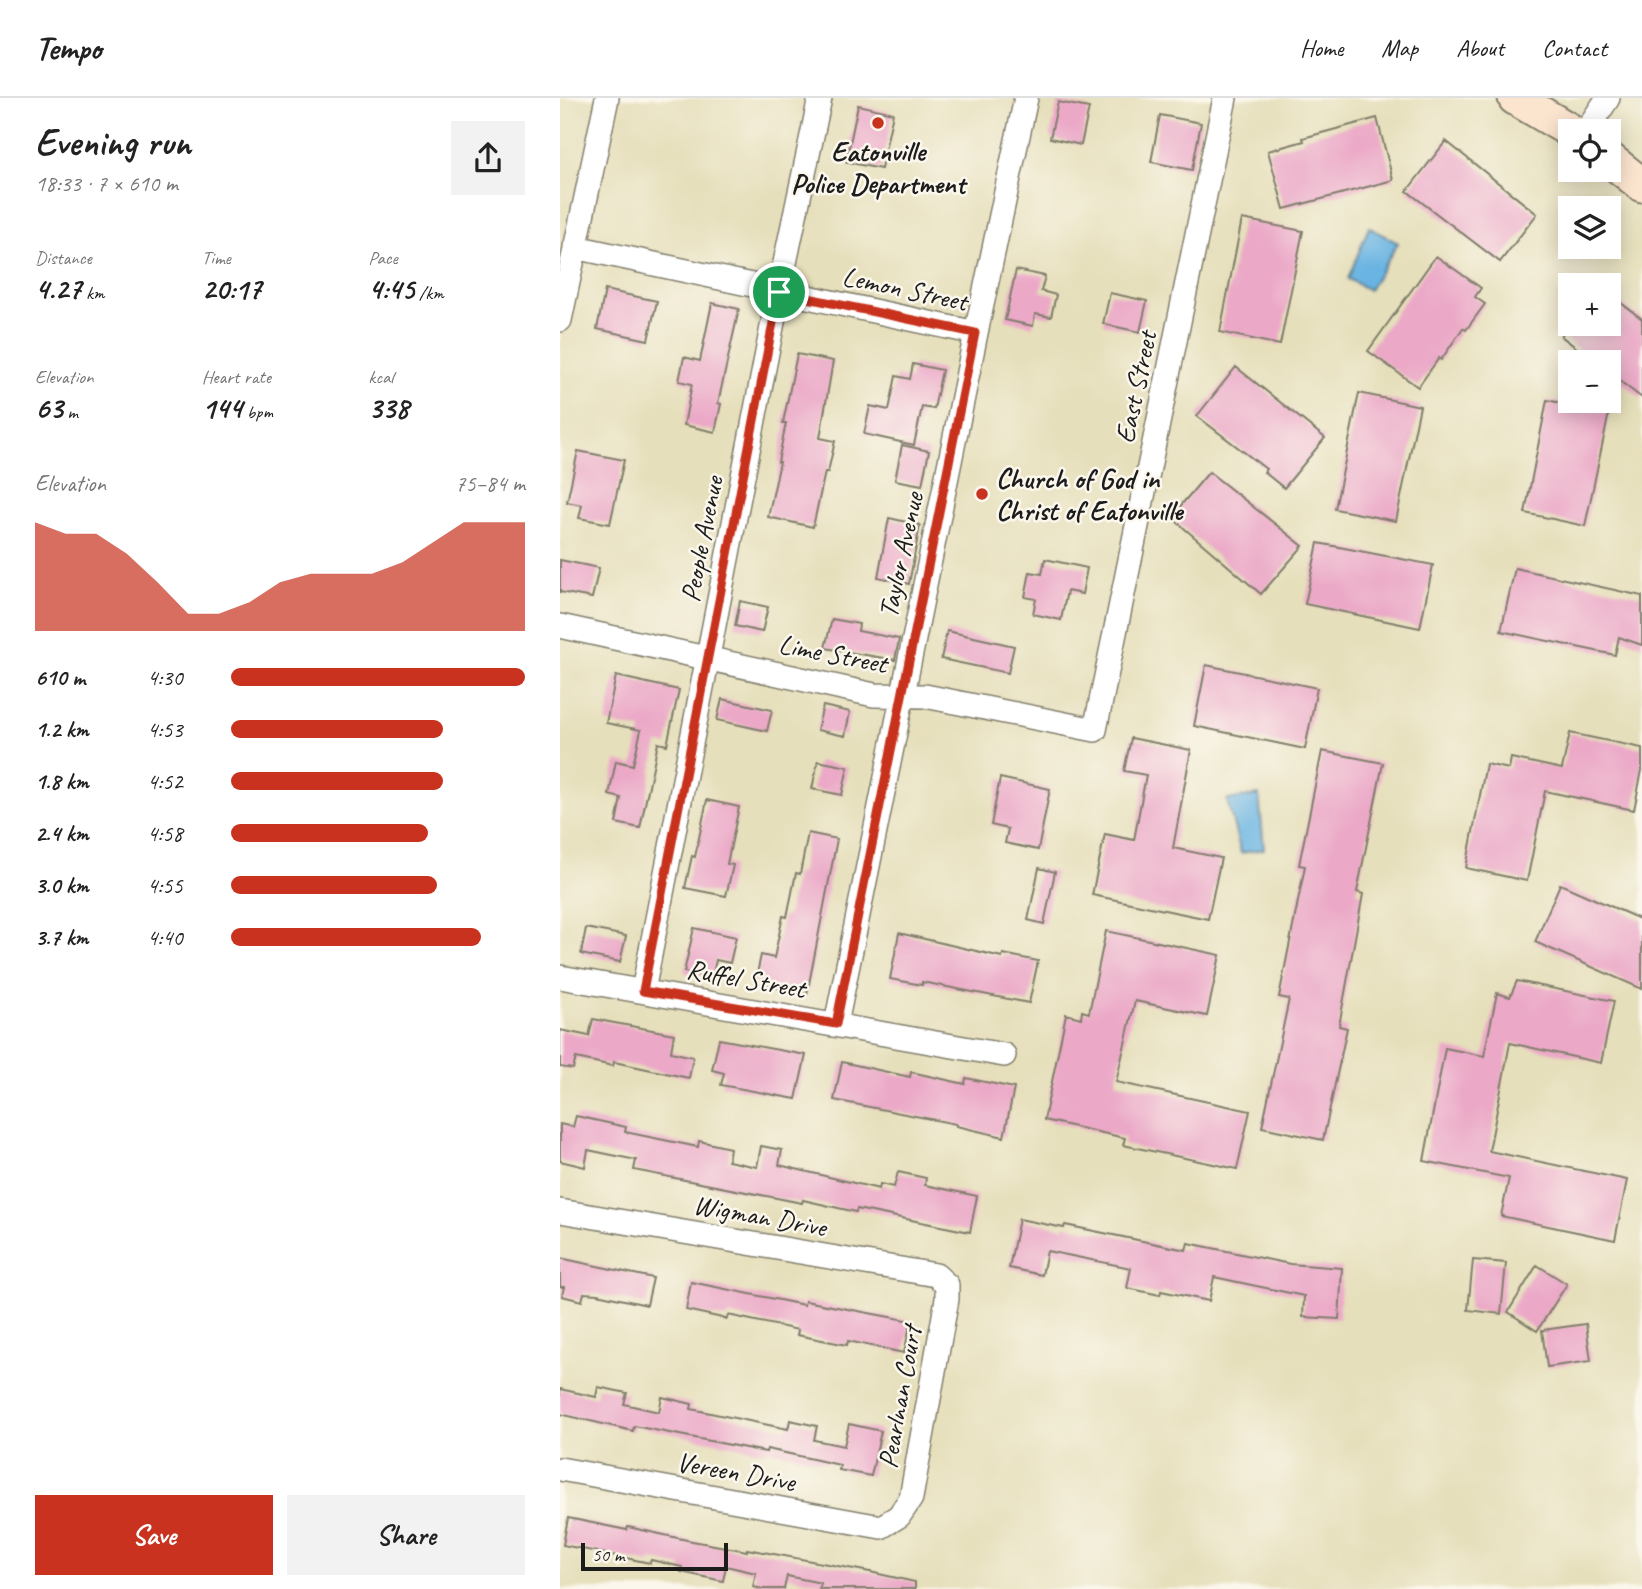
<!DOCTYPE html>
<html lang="en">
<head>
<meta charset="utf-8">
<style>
  body { margin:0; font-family:Caveat,sans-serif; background:#f2f2f2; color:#222; height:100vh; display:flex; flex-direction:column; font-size:26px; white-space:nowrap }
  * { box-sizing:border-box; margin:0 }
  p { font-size:23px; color:#767676 }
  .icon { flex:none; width:38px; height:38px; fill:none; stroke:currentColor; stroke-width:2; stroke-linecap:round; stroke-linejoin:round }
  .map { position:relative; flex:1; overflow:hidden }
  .side { display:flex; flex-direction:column; background:#fff; width:560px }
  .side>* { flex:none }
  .fabs { position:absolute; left:998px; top:21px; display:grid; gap:14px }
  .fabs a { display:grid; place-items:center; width:63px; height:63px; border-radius:0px; background:#fff; box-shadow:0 4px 18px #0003; font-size:35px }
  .scale { position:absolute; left:21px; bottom:18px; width:147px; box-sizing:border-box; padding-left:7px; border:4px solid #1c1c1c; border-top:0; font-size:19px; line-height:24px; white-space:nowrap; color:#1c1c1c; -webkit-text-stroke:5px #fbf7ec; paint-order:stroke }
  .pin { position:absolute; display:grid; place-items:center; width:60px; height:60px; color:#fff; margin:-30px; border:4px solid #fff; border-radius:50%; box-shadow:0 2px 7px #0007 }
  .round { display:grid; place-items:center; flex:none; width:74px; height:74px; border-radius:0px; background:#f2f2f2 }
  .summary { display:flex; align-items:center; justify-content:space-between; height:119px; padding:0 35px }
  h1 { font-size:38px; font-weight:600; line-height:52px }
  .stats { display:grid; grid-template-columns:repeat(3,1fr); gap:10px; height:119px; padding:7px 35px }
  .stats div { display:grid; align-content:center }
  .stats b { font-size:30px; font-weight:600 }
  .stats small { font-size:19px; font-weight:400 }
  .stats p { font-size:19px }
  .chart { height:196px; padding:14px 35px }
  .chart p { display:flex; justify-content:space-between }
  .chart svg { width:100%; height:126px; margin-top:7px; fill:#c8321e; opacity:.7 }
  .primary-button { display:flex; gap:14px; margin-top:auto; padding:14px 35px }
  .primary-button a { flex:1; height:80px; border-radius:0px; background:#c8321e; color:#fff; font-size:28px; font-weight:600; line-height:80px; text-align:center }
  .primary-button a+a { background:#f2f2f2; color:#222 }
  ul { padding:0 35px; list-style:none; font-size:23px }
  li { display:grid; grid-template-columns:112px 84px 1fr; align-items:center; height:52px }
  li i { height:18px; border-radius:9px; background:#c8321e }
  header { display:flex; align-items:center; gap:42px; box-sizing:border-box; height:98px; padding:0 35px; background:#fff; border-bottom:2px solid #e0e0e0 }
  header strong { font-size:33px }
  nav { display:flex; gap:38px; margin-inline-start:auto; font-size:24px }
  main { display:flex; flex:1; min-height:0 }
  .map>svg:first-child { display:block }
</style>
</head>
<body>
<header>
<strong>Tempo</strong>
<nav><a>Home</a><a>Map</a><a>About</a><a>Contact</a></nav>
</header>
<main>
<section class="side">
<div class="summary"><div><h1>Evening run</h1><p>18:33 · 7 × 610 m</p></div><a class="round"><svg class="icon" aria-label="share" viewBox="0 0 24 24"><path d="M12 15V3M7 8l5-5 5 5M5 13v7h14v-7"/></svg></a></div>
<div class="stats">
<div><p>Distance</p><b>4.27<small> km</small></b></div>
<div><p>Time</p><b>20:17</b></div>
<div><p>Pace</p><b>4:45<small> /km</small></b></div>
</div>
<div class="stats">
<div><p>Elevation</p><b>63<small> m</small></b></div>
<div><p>Heart rate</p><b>144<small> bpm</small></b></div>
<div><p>kcal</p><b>338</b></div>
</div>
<div class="chart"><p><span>Elevation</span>75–84 m</p>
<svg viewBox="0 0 160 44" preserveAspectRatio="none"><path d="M0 44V6L10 10L20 10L30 17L40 27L50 38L60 38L70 34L80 27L90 24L100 24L110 24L120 20L130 13L140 6L150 6L160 6V44z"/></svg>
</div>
<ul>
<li><b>610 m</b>4:30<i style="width:100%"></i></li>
<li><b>1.2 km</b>4:53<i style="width:72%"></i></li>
<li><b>1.8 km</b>4:52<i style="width:72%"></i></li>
<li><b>2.4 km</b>4:58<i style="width:67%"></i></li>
<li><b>3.0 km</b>4:55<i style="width:70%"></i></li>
<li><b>3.7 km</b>4:40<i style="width:85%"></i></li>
</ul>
<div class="primary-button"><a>Save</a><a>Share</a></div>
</section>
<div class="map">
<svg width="1082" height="1491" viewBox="0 0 1082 1491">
  <rect width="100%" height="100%" fill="#fbf7ec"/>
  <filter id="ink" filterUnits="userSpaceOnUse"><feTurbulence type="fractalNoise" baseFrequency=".0143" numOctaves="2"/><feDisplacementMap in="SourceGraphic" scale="14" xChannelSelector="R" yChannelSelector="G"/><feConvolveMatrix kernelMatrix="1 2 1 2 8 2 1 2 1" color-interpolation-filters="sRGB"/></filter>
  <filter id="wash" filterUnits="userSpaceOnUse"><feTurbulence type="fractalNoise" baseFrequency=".00686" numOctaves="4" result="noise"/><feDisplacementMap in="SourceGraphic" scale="28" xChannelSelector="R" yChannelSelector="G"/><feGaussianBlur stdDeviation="1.57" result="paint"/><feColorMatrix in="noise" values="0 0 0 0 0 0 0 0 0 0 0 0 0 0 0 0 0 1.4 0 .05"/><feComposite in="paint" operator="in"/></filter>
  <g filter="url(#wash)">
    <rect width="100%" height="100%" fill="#e6dfbb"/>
    <path fill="#69b4e2" stroke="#42687f" stroke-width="2" d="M809,129L838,145L809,192L788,181Z
      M699,697L704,751L681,755L667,702Z"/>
    <g id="blocks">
      <path fill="#eba9c7" d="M498,4L529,10L521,47L490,40Z
        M298,7L333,15L321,71L286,64Z
        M600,17L641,25L632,72L591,64Z
        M817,20L833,82L724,111L708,53L744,43L743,40Z
        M886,43L977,116L940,164L847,93Z
        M682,121L743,133L720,247L660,234Z
        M876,158L921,190L915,199L925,206L906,232L903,230L881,262L879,260L858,289L808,253Z
        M456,172L485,178L481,193L496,197L491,219L475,216L473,228L445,222Z
        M45,192L97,203L88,242L37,231Z
        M550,195L587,203L580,234L543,226Z
        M1048,195L1082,221V300L1048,274V264H1035L1001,238L1010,226H1048Z
        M152,205L179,211L158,305L161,306L155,334L124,327L132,286L119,283L124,259L140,263Z
        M237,256L273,263L260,340L275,343L268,374H265L253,429L208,419L220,364H218L226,325H223Z
        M353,266L382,272L374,311L362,309L354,347L304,336L310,308L329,312L336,278L350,281Z
        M676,269L765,340L724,390L704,374L706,371L637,318Z
        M799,295L860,308L836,423L775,411Z
        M987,302L1049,315L1025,428L965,415Z
        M342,347L369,353L362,387L335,382Z
        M18,353L64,362L50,426L19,420L22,407L7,404Z
        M649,374L743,448L701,496L611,419Z
        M329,420L360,427L349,486L318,479Z
        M758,445L873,467L860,530L745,506Z
        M485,461L527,470L522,496L507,493L501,522L473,516L476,501L465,499L470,474L482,476Z
        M0,462L39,470L32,500L0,494Z
        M955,470L1082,498V547L1059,539L1055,557L941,533Z
        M180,503L208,509L202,534L175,528Z
        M272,521L299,526L298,533L339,541L335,562L265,550Z
        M387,533L454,548L448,575L381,561Z
        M646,567L757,590L745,651L634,628Z
        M56,578L119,592L107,647L98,645L80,730L56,725L61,700L49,697L56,663L73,667L81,632L46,625Z
        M162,601L212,612L207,633L157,622Z
        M263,608L290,614L285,638L257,632Z
        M1010,635L1082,650V672L1074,712L985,693L967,783L906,770L926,666L949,671L951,660L1002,671Z
        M571,640L631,652L613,750L661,760L648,821L532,797L545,736L574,742L586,677L564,673Z
        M762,653L823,665L797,794L803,796L779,928L787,930L763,1042L702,1029L729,901L719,899L745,768L739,767Z
        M258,663L288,669L282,697L252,691Z
        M440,680L490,691L478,752L445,745L448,731L431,727Z
        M147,702L179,709L167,766L173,767L166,798L125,790L132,758L135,759Z
        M248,735L277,741L247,896L195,885L201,857L214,860L223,818L227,819L236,775L240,776Z
        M479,770L495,774L484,826L468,822Z
        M1000,786L1082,822V891L975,844Z
        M26,830L66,838L60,864L21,856Z
        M134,830L176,839L170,865L156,862L152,880L124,874Z
        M546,833L660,857L647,918L575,903L556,984L690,1013L677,1071L563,1047L565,1040L484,1022L506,916L521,920L522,913L529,915Z
        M339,835L442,859L443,856L478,863L469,905L362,884V887L330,881Z
        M957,883L1054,903L1041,965L950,945L929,1053L1067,1082L1055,1142L941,1118L949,1080L864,1063L885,950L924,958L937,895L950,899Z
        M33,921L114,936L111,954L133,959L129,980L54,964L53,968L16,960L13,971L0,969V932L29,938Z
        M159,941L246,957L236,1001L161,987L164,975L152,972Z
        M282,964L350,979L351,974L405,986L406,980L454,990L444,1039L396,1028V1026L274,1002Z
        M16,1018L66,1029L65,1034L138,1049L139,1043L170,1050L168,1063L197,1069L201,1048L222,1052L219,1067L319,1091L320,1086L334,1089L338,1074L366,1080L365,1087L417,1098L410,1134L297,1111L296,1114L243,1102L242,1105L74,1072L76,1062L28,1052L25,1069L0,1063V1026L13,1029Z
        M459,1121L504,1130L505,1127L626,1152L628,1145L730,1166L782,1170L779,1221L743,1219L744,1198L654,1179L649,1203L601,1193L600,1197L567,1190L571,1170L487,1153L482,1177L449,1170Z
        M0,1160L93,1180L87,1207L37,1196L24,1195L22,1203L2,1198L4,1189H0Z
        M913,1162L946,1165L941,1216L908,1212Z
        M977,1167L1007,1186L977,1233L948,1214Z
        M131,1184L244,1207L245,1203L351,1223L344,1255L288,1243L287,1247L237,1237L238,1232L168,1217L167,1221L126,1212Z
        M1026,1226L1031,1263L987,1269L982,1232Z
        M38,1289L67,1295L64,1306L99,1314L102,1299L132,1306L131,1311L228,1331L230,1322L257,1328L254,1342L284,1348L289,1326L321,1333L311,1378L279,1372L280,1367L207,1351L206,1354L74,1328L73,1333L0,1316V1291L36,1299Z
        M8,1420L67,1432L68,1429L127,1442L187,1453V1451L310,1474L355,1484V1491H259L261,1485L227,1478L224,1491H203L193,1489L196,1475L166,1468L163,1483L121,1474L122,1469L91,1462L90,1465L3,1447Z"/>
    </g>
  </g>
  <g filter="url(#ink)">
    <use href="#blocks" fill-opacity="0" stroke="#817e6c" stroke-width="2"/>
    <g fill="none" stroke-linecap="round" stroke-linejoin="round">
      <g stroke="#817e6c" stroke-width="26">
        <path id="street" d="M1026,33L1048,0
          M15,149L416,235
          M0,222L47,0
          M0,528L314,597L365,598L535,632L665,0
          M0,879L444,957
          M83,893L219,193L260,0
          M276,926L416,235L466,0
          M0,1113L376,1177L387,1187V1201L351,1400L339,1418L321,1429L0,1371"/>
      </g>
      <g stroke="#817e6c" stroke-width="37">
        <path id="secondary" d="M955,0L1011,33
          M1048,60L1082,87"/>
      </g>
      <use href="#street" stroke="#fff" stroke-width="23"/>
      <use href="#secondary" stroke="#fce5cf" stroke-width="33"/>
    </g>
  </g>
  <g fill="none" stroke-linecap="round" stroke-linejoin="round" filter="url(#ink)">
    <g stroke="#fff" stroke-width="14">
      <path id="route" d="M219,194L415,235L276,926L83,893Z"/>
    </g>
    <use href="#route" stroke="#c8321e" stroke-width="9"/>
  </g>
  <g fill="#c8321e" stroke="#fbf7ec" stroke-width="2.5">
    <circle cx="318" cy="25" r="7"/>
    <circle cx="422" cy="396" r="7"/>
  </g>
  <g text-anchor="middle" stroke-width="5" stroke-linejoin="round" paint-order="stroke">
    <g font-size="28" font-weight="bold" fill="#1c1c1c" stroke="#fbf7ec">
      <text x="318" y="63">Eatonville<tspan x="318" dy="32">Police Department</tspan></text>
      <text x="436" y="390" text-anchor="start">Church of God in<tspan x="436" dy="32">Christ of Eatonville</tspan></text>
    </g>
    <g font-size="28" fill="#1c1c1c" stroke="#fbf7ec">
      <text transform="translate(345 190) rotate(12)" y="10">Lemon Street</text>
      <text transform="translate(575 289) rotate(-78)" y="10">East Street</text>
      <text transform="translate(141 441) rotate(-79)" y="10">People Avenue</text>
      <text transform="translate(340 457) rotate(-78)" y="10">Taylor Avenue</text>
      <text transform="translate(273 555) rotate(11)" y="10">Lime Street</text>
      <text transform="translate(186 880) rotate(10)" y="10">Ruffel Street</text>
      <text transform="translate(200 1117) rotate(10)" y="10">Wigman Drive</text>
      <text transform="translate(339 1299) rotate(-80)" y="10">Pearlnan Court</text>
      <text transform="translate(176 1373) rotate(10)" y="10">Vereen Drive</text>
    </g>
  </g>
</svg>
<div class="fabs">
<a><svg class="icon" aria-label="locate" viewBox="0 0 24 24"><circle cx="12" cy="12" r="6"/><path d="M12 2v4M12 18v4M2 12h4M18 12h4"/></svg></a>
<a><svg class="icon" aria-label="layers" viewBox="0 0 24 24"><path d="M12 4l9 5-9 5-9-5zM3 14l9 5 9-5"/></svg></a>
<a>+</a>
<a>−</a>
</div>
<div class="scale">50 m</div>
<div class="pin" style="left:219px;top:194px;background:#1e9e55"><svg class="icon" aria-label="arrive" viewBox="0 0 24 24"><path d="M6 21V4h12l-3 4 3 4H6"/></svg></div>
</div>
</main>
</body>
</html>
